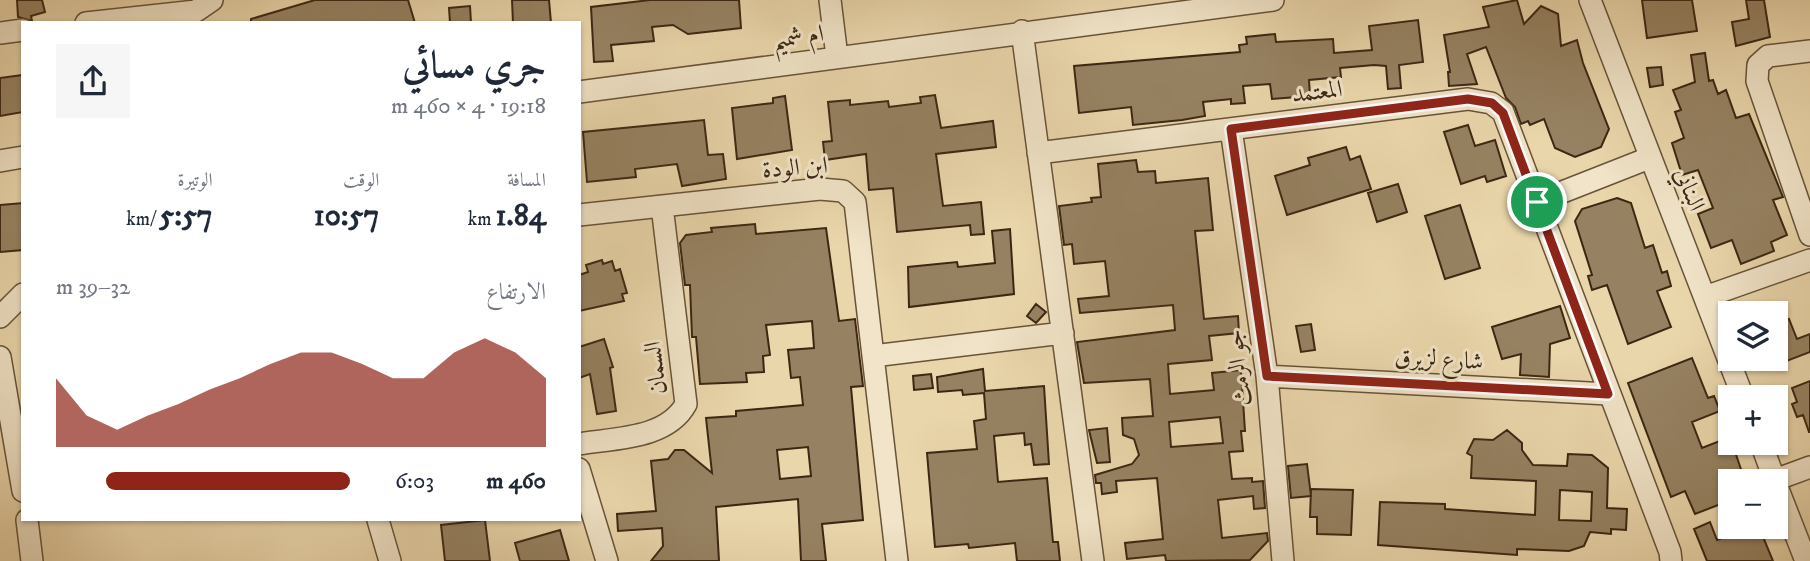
<!DOCTYPE html>
<html lang="ar">
<head>
<meta charset="utf-8">
<style>
  body { margin:0; font-family:"IM FELL DW Pica",Amiri,serif; background:#f6f6f7; color:#1f2937; direction:rtl; height:100vh; display:flex; flex-direction:column; font-size:26px; white-space:nowrap }
  * { box-sizing:border-box; margin:0 }
  p { font-size:23px; color:#747a83 }
  .icon { flex:none; width:38px; height:38px; fill:none; stroke:currentColor; stroke-width:2; stroke-linecap:round; stroke-linejoin:round }
  .map { position:relative; flex:1; overflow:hidden; direction:ltr }
  .sheet { position:absolute; left:21px; top:21px; width:560px; height:500px; display:flex; flex-direction:column; background:#fff; border-radius:0px; box-shadow:0 2px 5px #0004; direction:rtl }
  .sheet>* { flex:none }
  .buttons { position:absolute; left:1718px; top:301px; display:grid; gap:14px }
  .buttons a { display:grid; place-items:center; width:70px; height:70px; border-radius:0px; background:#fff; box-shadow:0 2px 5px #0004; font-size:35px }
  .pin { position:absolute; display:grid; place-items:center; width:60px; height:60px; color:#fff; margin:-30px; border:4px solid #fff; border-radius:50%; box-shadow:0 2px 7px #0007 }
  .round { display:grid; place-items:center; flex:none; width:74px; height:74px; border-radius:0px; background:#f6f6f7 }
  .headline { display:flex; align-items:center; justify-content:space-between; height:119px; padding:0 35px }
  h1 { font-size:38px; font-weight:700; line-height:52px }
  .stats { display:grid; grid-template-columns:repeat(3,1fr); gap:10px; height:119px; padding:7px 35px }
  .stats div { display:grid; align-content:center }
  .stats b { font-size:30px; font-weight:700 }
  .stats small { font-size:19px; font-weight:400 }
  .stats p { font-size:19px }
  .chart { height:196px; padding:14px 35px }
  .chart p { display:flex; justify-content:space-between }
  .chart svg { width:100%; height:126px; margin-top:7px; fill:#8f2418; opacity:.7 }
  ul { padding:0 35px; list-style:none; font-size:23px }
  li { display:grid; grid-template-columns:112px 84px 1fr; align-items:center; height:52px }
  li i { height:18px; border-radius:9px; background:#8f2418 }
  .map>svg:first-child { display:block }
</style>
</head>
<body>
<div class="map">
<svg width="1810" height="561" viewBox="0 0 1810 561">
  <rect width="100%" height="100%" fill="#ead6ab"/>
  <filter id="stains"><feTurbulence type="fractalNoise" baseFrequency=".00286" numOctaves="4"/><feColorMatrix values="0 0 0 0 .2 0 0 0 0 .09 0 0 0 0 .02 0 0 0 .5 -.17"/></filter>
  <radialGradient id="worn" r=".72"><stop offset=".6" stop-color="#630" stop-opacity="0"/><stop offset="1" stop-color="#630" stop-opacity=".3"/></radialGradient>
  <path fill="#968262" stroke="#3c2713" stroke-width="2" fill-rule="evenodd" d="M17,0H42L45,12L31,16L32,21L18,17Z
    M315,0H408L415,23H251V19Z
    M512,0H549L551,23H513Z
    M650,0H739L741,28L688,34L673,25L652,27L654,41L611,45L613,61L594,62L591,7Z
    M1517,0L1524,24L1541,6L1558,14L1561,46L1577,40L1583,63L1609,129L1601,147L1575,157L1555,148L1544,119L1530,125L1528,121L1521,124L1515,107L1506,98L1486,47L1467,54L1477,84L1449,86L1448,72H1450L1444,35L1489,27L1483,7Z
    M1642,0H1692L1697,31L1647,38Z
    M1746,0H1764L1770,37L1736,46L1732,22L1749,19Z
    M470,6L471,23H450L449,8Z
    M1418,20L1423,62L1399,65L1401,88L1388,89L1386,66L1374,65L1340,68L1341,77L1309,80L1310,96L1272,99L1270,84L1243,86L1245,103L1231,104V99L1203,102L1205,116L1182,120L1133,125L1131,107L1079,113L1074,66L1240,52L1239,45L1247,44L1246,37L1275,34L1276,42L1333,39L1334,53L1372,50L1369,26Z
    M1705,53L1709,81L1713,80L1718,94L1726,90L1736,118L1749,114L1783,197L1773,200L1787,235L1771,242L1774,251L1741,264L1732,240L1711,248L1698,214L1713,208L1698,170L1682,175L1672,143L1684,138L1675,112L1681,110L1673,90L1695,82L1691,55Z
    M1661,67L1663,85L1650,87L1647,68Z
    M23,75V112L0,116V78Z
    M935,95L941,128L993,121L996,147L936,154L943,206L981,202L984,234L971,235L970,225L897,232L893,188L869,190L866,154L825,160L823,142L832,141L828,102L850,100V105L888,101L889,107L921,103L920,97Z
    M785,96L792,150L737,159L732,108L773,103V98Z
    M704,120L708,155L723,154L726,179L682,186L677,164L635,169L636,177L587,182L583,132Z
    M1468,125L1475,146L1495,140L1506,176L1487,182L1485,176L1461,184L1444,132Z
    M1346,147L1350,160L1360,156L1371,189L1287,215L1275,176L1310,165L1308,158Z
    M1136,160L1138,172L1155,171L1156,183L1208,178L1213,230L1195,231L1204,319L1238,316L1239,333L1209,336L1212,360L1168,364L1170,394L1214,390L1212,373L1241,370L1245,431H1241L1243,451L1229,452L1232,479L1252,478V482L1263,481L1265,508L1254,509L1253,496L1218,500L1222,538L1267,533L1268,541L1250,560L1166,561L1165,555L1127,559L1125,543L1163,539L1157,478L1116,481L1117,492L1102,494L1101,483H1096L1095,475L1132,464L1139,455L1134,439L1123,435L1122,418L1153,416L1150,379L1084,383L1077,342L1175,330L1173,305L1080,313L1078,299L1109,296L1105,261L1074,264L1072,244L1064,245L1059,206L1092,202L1091,198L1101,197L1098,164ZM1220,417L1223,443L1171,447L1169,422Z
    M1398,184L1407,212L1377,222L1368,193Z
    M1617,198L1631,203L1645,248L1653,245L1662,273L1667,271L1671,286L1657,291L1671,327L1628,344L1607,285L1592,290L1588,276L1592,275L1575,221L1582,209Z
    M23,203V250L0,252V205Z
    M1460,205L1480,268L1445,279L1425,216Z
    M755,224L756,234L826,228L839,321L855,319L857,336L863,386L851,387L863,520L822,524L826,561H801L798,499L716,507L719,561H651L663,546L662,528L618,531L617,514L656,511L651,461L668,459L675,450H684L712,473L706,418L736,416V411L803,405L800,377L791,378L788,350L814,348L812,321L766,325L770,355L763,356L764,372L746,373L747,382L700,384L696,337H692L690,285H685L680,243L686,235L712,232L711,228ZM808,447L811,476L780,479L777,450Z
    M1010,229L1014,294L909,307L908,267L957,262L958,267L995,263L992,231Z
    M602,260L603,264L612,261L615,271L620,269L627,293L622,294L624,301L579,311V275L588,272L586,265Z
    M1036,304L1046,312L1036,323L1027,316Z
    M1560,306L1570,338L1550,344L1549,377L1520,375L1521,354L1502,359L1492,327Z
    M1789,319L1797,339L1810,334V352L1776,365V323Z
    M1311,324L1315,350L1301,352L1296,326Z
    M604,339L613,367L610,368L616,411L597,414L590,374L579,378V347Z
    M1692,358L1708,398L1714,396L1720,411L1692,422L1702,448L1730,437L1745,481H1731V500L1695,514L1685,491L1671,497L1628,383Z
    M983,369L985,391L1044,386L1049,464L1034,465L1031,444L1025,445L1024,433L994,436L998,482L1047,478L1053,542H1058L1060,561H1017L1015,543L969,548L968,544L935,547L927,453L977,449L974,421L986,419L984,393L963,395L962,390L938,392L937,377Z
    M931,374L933,388L914,390L913,376Z
    M1810,381V432H1809L1803,415L1797,417L1792,404L1797,402L1792,388Z
    M1107,428L1110,462L1097,463L1089,430Z
    M1507,430L1522,443V450L1533,465L1567,466L1568,454L1592,455L1608,468L1607,508L1627,509L1626,530L1611,529V534L1590,532L1584,546L1569,551L1517,549V555L1378,545L1380,502L1445,504V509L1535,515L1536,481L1471,478L1472,456L1467,453L1474,439L1493,440ZM1560,490L1592,492L1591,521L1559,520Z
    M1307,464L1311,496L1291,498L1288,466Z
    M1311,489L1353,490L1351,535L1317,534V517H1310Z
    M485,520L490,561H445L441,525Z
    M1710,522L1717,540L1750,527H1759L1773,561H1707L1694,529Z
    M560,530L569,561H520L515,543Z"/>
  <g fill="none" stroke-linecap="round" stroke-linejoin="round">
    <g stroke="#685339" stroke-width="24">
      <path id="street" d="M830,0L837,57
        M1590,0L1743,397
        M86,23L196,11L212,0
        M1022,31L1093,561
        M0,33L23,30
        M1810,51L1768,56L1758,65L1757,81L1810,235
        M579,92L1273,0
        M1231,129L1267,376L1283,561
        M1038,153L1468,99L1491,103L1503,112L1670,552L1671,561
        M0,161L23,157
        M1537,202L1649,158
        M579,215L820,189L843,191L855,202L897,561
        M1705,297L1810,260
        M0,317L23,294
        M873,356L1063,333
        M0,357L23,491
        M1267,376L1608,394
        M1761,443L1775,481
        M579,444C615,438 667,439 686,404L662,206
        M579,469L607,561
        M1775,480L1810,467
        M1776,484L1806,561
        M27,520L32,561
        M378,520L390,561"/>
    </g>
    <use href="#street" stroke="#f1e4c8" stroke-width="21"/>
  </g>
  <g fill="none" stroke-linecap="round" stroke-linejoin="round">
    <g stroke="#fff" stroke-width="14">
      <path id="route" d="M1468,99L1492,103L1503,113L1608,394L1267,376L1231,129Z"/>
    </g>
    <use href="#route" stroke="#8f2418" stroke-width="9"/>
  </g>
  <g text-anchor="middle" stroke-width="6" stroke-linejoin="round" paint-order="stroke">
    <g font-size="24" fill="#3c2713" stroke="#f1e4c8">
      <text transform="translate(798 36) rotate(-8)" y="8">ام شميم</text>
      <text transform="translate(1317 91) rotate(-7)" y="8">المعتمد</text>
      <text transform="translate(795 167) rotate(-4)" y="8">ابن الودة</text>
      <text transform="translate(1690 189) rotate(68)" y="8">البناني</text>
      <text transform="translate(1439 359) rotate(3)" y="8">شارع لزيرق</text>
      <text transform="translate(655 368) rotate(-97)" y="8">السمان</text>
      <text transform="translate(1238 368) rotate(-97)" y="8">جو الرمث</text>
    </g>
  </g>
  <rect width="100%" height="100%" filter="url(#stains)"/>
  <rect width="100%" height="100%" fill="url(#worn)"/>
</svg>
<div class="buttons">
<a><svg class="icon" aria-label="layers" viewBox="0 0 24 24"><path d="M12 4l9 5-9 5-9-5zM3 14l9 5 9-5"/></svg></a>
<a>+</a>
<a>−</a>
</div>
<div class="pin" style="left:1537px;top:202px;background:#1e9e55"><svg class="icon" aria-label="arrive" viewBox="0 0 24 24"><path d="M6 21V4h12l-3 4 3 4H6"/></svg></div>
<section class="sheet">
<div class="headline"><div><h1>جري مسائي</h1><p>19:18 · 4 × 460 m</p></div><a class="round"><svg class="icon" aria-label="share" viewBox="0 0 24 24"><path d="M12 15V3M7 8l5-5 5 5M5 13v7h14v-7"/></svg></a></div>
<div class="stats">
<div><p>المسافة</p><b>1.84<small> km</small></b></div>
<div><p>الوقت</p><b>10:57</b></div>
<div><p>الوتيرة</p><b>5:57<small> /km</small></b></div>
</div>
<div class="chart"><p><span>الارتفاع</span>32–39 m</p>
<svg viewBox="0 0 160 44" preserveAspectRatio="none"><path d="M0 44V20L10 33L20 38L30 33L40 29L50 24L60 20L70 15L80 11L90 11L100 15L110 20L120 20L130 11L140 6L150 11L160 20V44z"/></svg>
</div>
<ul>
<li><b>460 m</b>6:03<i style="width:83%"></i></li>
</ul>
</section>
</div>
</body>
</html>
